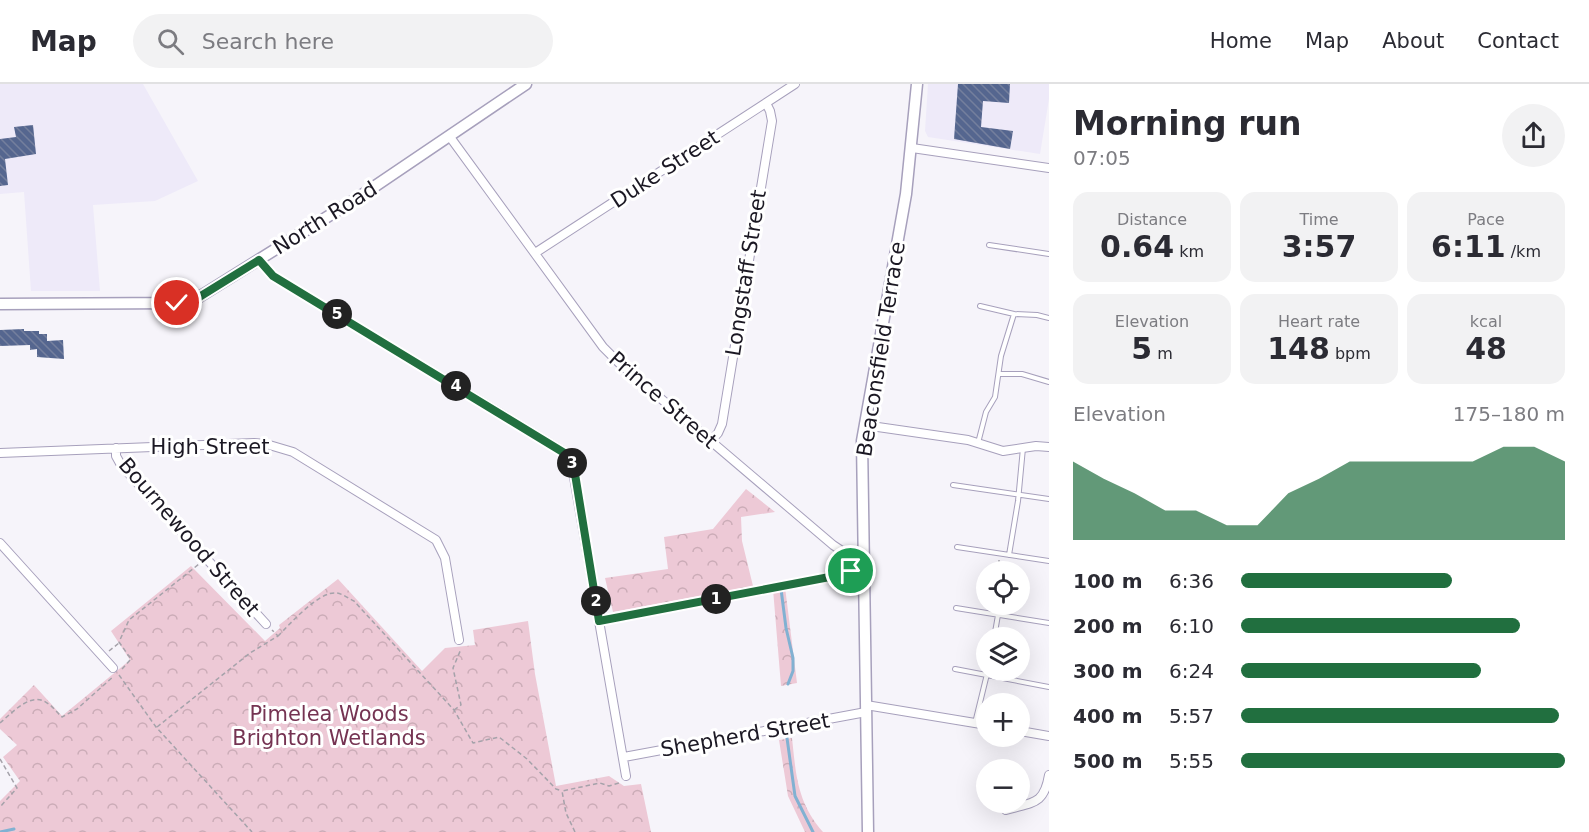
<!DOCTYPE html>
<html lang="en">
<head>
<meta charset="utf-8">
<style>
  body { margin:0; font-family:"DejaVu Sans",sans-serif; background:#f2f2f3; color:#2b2b33; height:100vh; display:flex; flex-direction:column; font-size:22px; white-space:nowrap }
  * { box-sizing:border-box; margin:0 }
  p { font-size:20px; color:#7c7c81 }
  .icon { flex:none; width:33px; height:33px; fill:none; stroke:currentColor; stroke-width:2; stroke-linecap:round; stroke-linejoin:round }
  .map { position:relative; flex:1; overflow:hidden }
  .side { display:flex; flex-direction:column; background:#fff; width:540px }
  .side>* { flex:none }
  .buttons { position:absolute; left:976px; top:477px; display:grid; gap:12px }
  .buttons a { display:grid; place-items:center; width:54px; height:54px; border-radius:50%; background:#fff; box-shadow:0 6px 24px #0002; font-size:30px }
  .pin { position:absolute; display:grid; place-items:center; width:51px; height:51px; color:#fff; margin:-26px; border:3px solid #fff; border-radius:50%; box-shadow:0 2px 6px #0007 }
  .km { position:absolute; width:30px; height:30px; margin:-15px; border-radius:50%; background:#222; color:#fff; font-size:16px; line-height:30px; text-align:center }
  .round { display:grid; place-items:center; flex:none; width:63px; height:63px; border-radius:32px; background:#f2f2f3 }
  .overview { display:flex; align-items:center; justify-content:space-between; height:102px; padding:0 24px }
  h1 { font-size:33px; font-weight:700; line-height:45px }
  .figures { display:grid; grid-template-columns:repeat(3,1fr); gap:9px; height:102px; padding:6px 24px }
  .figures div { display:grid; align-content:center; border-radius:15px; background:#f2f2f3; text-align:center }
  .figures b { font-size:30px; font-weight:700 }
  .figures small { font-size:16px; font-weight:400 }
  .figures p { font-size:16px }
  .chart { height:168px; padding:12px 24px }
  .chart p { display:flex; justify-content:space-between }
  .chart svg { width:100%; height:108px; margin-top:6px; fill:#216f3f; opacity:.7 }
  ul { padding:0 24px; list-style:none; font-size:20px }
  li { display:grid; grid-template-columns:96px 72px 1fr; align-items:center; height:45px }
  li i { height:15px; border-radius:8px; background:#216f3f }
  header { display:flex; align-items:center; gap:36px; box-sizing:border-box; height:84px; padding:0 30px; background:#fff; border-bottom:2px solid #e1e1e2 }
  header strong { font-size:28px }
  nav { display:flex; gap:33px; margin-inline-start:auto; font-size:21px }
  .search { width:420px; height:54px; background:#f2f2f3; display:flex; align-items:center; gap:15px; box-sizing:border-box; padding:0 21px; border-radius:33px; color:#7c7c81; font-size:22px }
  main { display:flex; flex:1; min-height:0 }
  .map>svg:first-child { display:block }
</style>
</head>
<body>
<header>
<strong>Map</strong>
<div class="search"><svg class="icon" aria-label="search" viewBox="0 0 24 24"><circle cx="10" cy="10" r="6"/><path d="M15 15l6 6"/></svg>Search here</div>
<nav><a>Home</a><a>Map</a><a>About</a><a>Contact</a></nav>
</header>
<main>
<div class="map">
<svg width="1049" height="748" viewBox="0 0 1049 748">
  <defs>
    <pattern id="park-crowns" width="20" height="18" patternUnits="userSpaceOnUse" patternTransform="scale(1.5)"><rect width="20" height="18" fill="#edc9d6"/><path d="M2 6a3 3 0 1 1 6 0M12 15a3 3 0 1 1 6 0" fill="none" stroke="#cbacb7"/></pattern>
    <pattern id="building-back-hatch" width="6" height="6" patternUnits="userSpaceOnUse" patternTransform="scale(1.5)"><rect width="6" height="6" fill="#55668f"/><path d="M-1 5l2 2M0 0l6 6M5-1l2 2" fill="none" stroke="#747f9d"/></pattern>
  </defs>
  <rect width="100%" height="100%" fill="#f6f4fa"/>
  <path fill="#eeeaf9" d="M0,0H143L198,97L155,117L93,121L100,207H31L24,108L0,110Z
    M928,0H1049V15L1040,70L928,53L925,47Z"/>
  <path fill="url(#park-crowns)" d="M746,405L775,428L741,433L742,457L753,502L613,528L605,494L668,485L664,453L713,445Z
    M191,482L265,557L280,544L279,541L338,495L422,587L445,564L475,561L473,546L528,537L535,590L556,702L609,692L624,702L641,700L651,748H0V717L20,697L3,673L17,661L0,645V635L34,601L62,632L130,576L111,547Z
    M785,503L797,599L781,602L773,505Z
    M792,654C796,691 797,718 823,748H805L788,712L779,656Z"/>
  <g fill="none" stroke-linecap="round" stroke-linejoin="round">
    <path stroke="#81b1d2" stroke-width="3" d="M781,505L786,544L793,574V587L788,600
      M787,654L795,712L813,748
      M0,748L14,745"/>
  </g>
  <path fill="url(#building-back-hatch)" d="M958,0H1010L1009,19L983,17L981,43L1013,47L1010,65L954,55Z
    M33,41L36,70L5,75L8,101L0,102V55L16,53L14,43Z
    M24,245V247H39V250H47V257L63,256L64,275L37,273V265L30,266V261L0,262V246Z"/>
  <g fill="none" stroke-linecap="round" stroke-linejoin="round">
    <g stroke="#a7a0bc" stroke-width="6">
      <path id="lane" d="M989,161L1049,170
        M980,222L1014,230L1037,231L1049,234
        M999,290H1022L1049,298
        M978,359L986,328L995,313L1001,272L1014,230
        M953,401L1049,415
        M957,463L1049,477
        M1009,471L1018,417L1023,364
        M956,524L1049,539
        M994,554L998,531
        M955,585L1049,603
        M975,639L988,586"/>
    </g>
    <g stroke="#a7a0bc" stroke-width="10">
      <path id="street" d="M450,53L603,263L619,279L833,461L845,469L863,471
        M912,64L1049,84
        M535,169L795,0
        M259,176L273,192L561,366L571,376L626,692
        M864,341L968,356L1003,367L1036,362L1049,363
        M710,358L718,349L722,340L772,37L770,27L766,19
        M116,364V372L121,381L266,540
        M0,369L254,359L266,360L293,368L436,456L445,474L459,556
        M0,459L113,584
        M840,467L863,503
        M599,537L840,491L851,486
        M866,621L987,641
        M1020,647L1049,652
        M624,673L866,628
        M1006,726C1033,718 1044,721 1049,691"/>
    </g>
    <g stroke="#a7a0bc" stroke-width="13">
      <path id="secondary" d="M0,220L177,219L196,215L359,113L526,0
        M868,748L862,357L906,110L917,0"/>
    </g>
    <path stroke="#a5a2aa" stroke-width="1.5" stroke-dasharray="4.5 3" stroke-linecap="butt" d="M999,488V476
      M278,552C290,540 319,507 336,509C342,509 349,515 354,517L454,626L473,659L499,653L527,675L556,705L562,707
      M109,567L119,559
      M122,585L131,575L119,558L129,536L199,480
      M119,591L156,643L252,748
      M454,626L461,621L453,584L461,565
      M0,639C12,629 31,607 47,619C53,622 57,629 62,633L77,625L114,592
      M157,643L250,569L278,552L272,546
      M0,675L17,704L0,723
      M575,748L566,729L562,707L600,699L609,702L619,699"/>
    <use href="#lane" stroke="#fff" stroke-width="4"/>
    <use href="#street" stroke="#fff" stroke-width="8"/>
    <use href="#secondary" stroke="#fff" stroke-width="10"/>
  </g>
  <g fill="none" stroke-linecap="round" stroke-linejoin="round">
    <g stroke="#fff" stroke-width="12">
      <path id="route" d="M177,219L196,215L259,176L273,192L566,370L574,384L599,537L840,491L851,487"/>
    </g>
    <use href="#route" stroke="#216f3f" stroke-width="8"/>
  </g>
  <g text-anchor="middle" stroke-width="6" stroke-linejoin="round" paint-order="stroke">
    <g font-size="21" fill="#1b1823" stroke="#fff">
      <text transform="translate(665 85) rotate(-33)" y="7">Duke Street</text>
      <text transform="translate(325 134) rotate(-32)" y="7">North Road</text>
      <text transform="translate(746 189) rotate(-81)" y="7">Longstaff Street</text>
      <text transform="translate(881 265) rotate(-81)" y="7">Beaconsfield Terrace</text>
      <text transform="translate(663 316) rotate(41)" y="7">Prince Street</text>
      <text x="210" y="370">High Street</text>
      <text transform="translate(189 453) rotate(49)" y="7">Bournewood Street</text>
      <text transform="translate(745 651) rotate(-10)" y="7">Shepherd Street</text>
    </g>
    <g font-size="21" fill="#753352" stroke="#fff">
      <text x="329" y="637">Pimelea Woods<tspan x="329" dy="24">Brighton Wetlands</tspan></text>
    </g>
  </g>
</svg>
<div class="buttons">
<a><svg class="icon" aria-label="locate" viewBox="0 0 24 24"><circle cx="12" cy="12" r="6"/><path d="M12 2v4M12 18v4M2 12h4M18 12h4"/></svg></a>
<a><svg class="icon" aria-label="layers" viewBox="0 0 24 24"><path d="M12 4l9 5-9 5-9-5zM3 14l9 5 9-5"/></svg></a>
<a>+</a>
<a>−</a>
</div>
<div class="pin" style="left:851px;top:487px;background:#1e9e55"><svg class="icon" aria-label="arrive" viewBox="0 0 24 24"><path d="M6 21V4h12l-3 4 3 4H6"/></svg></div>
<div class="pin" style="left:177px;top:219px;background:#d93025"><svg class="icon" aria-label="check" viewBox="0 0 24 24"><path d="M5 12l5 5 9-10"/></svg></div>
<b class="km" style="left:716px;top:515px">1</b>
<b class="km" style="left:596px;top:517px">2</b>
<b class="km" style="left:572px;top:379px">3</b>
<b class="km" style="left:456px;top:302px">4</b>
<b class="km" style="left:337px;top:230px">5</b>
</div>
<section class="side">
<div class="overview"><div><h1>Morning run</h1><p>07:05</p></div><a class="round"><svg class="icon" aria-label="share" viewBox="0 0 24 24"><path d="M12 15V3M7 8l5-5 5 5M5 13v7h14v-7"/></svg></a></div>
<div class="figures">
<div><p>Distance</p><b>0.64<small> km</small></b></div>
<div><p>Time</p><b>3:57</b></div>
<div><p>Pace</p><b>6:11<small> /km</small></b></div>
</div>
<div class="figures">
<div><p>Elevation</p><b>5<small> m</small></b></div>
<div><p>Heart rate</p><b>148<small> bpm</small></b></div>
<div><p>kcal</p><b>48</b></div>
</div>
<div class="chart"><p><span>Elevation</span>175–180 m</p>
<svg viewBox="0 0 160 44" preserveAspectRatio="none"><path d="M0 44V12L10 19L20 25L30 32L40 32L50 38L60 38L70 25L80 19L90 12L100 12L110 12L120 12L130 12L140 6L150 6L160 12V44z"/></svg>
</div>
<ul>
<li><b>100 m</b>6:36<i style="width:65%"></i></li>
<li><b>200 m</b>6:10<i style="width:86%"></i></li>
<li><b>300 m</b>6:24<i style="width:74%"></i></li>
<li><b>400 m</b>5:57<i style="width:98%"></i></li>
<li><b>500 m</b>5:55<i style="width:100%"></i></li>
</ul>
</section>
</main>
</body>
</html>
